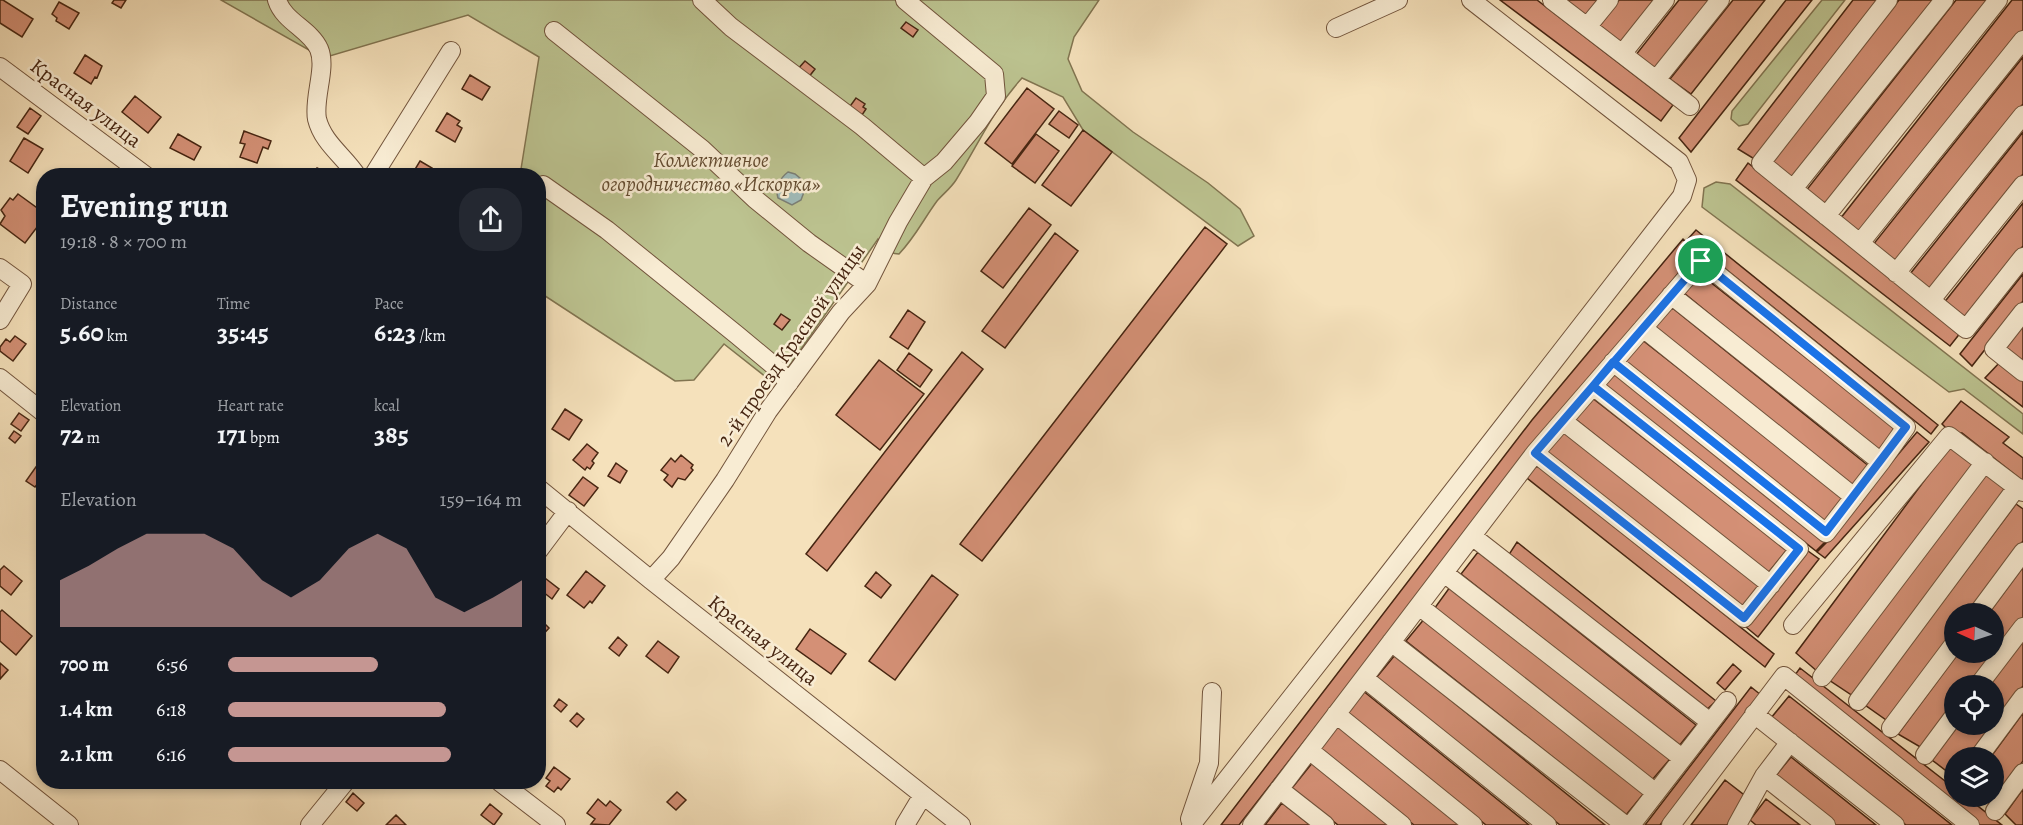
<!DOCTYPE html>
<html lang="en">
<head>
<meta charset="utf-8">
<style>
  body { margin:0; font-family:Alegreya,serif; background:#242831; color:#f1f3f6; height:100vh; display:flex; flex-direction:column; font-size:22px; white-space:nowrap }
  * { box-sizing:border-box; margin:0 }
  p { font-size:20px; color:#9ea1a6 }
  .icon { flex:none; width:33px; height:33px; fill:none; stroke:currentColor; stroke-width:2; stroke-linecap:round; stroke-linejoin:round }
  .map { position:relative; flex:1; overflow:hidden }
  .details { position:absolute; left:36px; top:168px; width:510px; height:621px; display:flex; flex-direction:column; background:#171b24; border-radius:24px; box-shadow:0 3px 9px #0003 }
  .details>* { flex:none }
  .needle { width:39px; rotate:273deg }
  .fabs { position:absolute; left:1944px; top:603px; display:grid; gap:12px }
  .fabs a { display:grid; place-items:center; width:60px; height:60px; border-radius:50%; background:#171b24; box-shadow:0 3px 9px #0003; font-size:30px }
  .pin { position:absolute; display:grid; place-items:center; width:51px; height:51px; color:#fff; margin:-26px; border:3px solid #fff; border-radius:50%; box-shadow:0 2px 6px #0007 }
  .round { display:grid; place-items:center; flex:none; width:63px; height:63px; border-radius:24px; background:#242831 }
  .summary { display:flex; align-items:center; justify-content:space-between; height:102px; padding:0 24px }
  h1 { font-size:33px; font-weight:700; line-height:45px }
  .stats { display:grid; grid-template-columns:repeat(3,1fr); gap:9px; height:102px; padding:6px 24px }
  .stats div { display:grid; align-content:center }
  .stats b { font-size:26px; font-weight:700 }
  .stats small { font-size:16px; font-weight:400 }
  .stats p { font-size:16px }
  .chart { height:168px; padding:12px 24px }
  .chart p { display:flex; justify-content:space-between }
  .chart svg { width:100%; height:108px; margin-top:6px; fill:#c59692; opacity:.7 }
  ul { padding:0 24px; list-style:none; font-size:20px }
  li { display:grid; grid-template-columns:96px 72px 1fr; align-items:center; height:45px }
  li i { height:15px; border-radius:8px; background:#c59692 }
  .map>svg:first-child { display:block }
</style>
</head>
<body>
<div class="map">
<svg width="2023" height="825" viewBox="0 0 2023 825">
  <rect width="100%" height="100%" fill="#f5e1bb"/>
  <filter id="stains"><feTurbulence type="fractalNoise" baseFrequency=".00333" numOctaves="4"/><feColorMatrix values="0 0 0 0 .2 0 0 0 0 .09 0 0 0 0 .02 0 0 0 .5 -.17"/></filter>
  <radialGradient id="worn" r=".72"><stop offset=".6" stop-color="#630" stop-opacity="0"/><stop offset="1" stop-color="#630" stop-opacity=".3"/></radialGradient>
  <path fill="#bcc390" stroke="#817450" stroke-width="1.5" d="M221,0H1099L1074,37L1068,59L1082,91L1133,132L1208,183L1240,209L1254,236L1238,246L1083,130L1063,97L1022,78C993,110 978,145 956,180C951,188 943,194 937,201C923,220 916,236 899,254C886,253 883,249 878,239L776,385L724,344L694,380L675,381L539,292L538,176L518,175L521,169L539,57L468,15L323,58Z
    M1822,0H1845L1748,124L1739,126L1731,119L1732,111Z
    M1716,182L1730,184L2023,414V434L1964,389L1949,392L1702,207L1704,188Z"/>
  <path fill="#9fbbb9" stroke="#7b7f76" stroke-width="1.5" d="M788,172L795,174L807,184L801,200L792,205L778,198C775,188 780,178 788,172Z"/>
  <path fill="#d49076" stroke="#462511" stroke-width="1.5" d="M0,0H3L33,19L22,37L0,23Z
    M114,0H126L121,8L112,3Z
    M1500,0H1537L1673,105L1661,121Z
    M1565,0H1600L1584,20Z
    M1619,0H1654L1617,47L1598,28Z
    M1679,0H1713L1656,72L1635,56Z
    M1733,0H1765L1691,94L1670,79Z
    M1786,0H1812L1691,152L1679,138Z
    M1853,0H1881L1756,160L1738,149Z
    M1899,0H1935L1791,180L1769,164Z
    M1956,0H1992L1825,206L1805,192Z
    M2012,0H2023V30L1859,235L1840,219Z
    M59,2L79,13L69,29L56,21L57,18L52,14Z
    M906,22L918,30L913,37L901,28Z
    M85,55L102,66L97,78L95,77L91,84L74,73Z
    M2023,57V104L1894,263L1872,246Z
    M805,61L815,69L808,78L797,70Z
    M470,75L490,87L482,100L462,89Z
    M1027,88L1054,109L1012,164L985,143Z
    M135,96L161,117L148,133L122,112Z
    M856,98L865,104L863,107L866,109L860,118L848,109Z
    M30,108L41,116L28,134L17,127Z
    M1059,111L1078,125L1069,138L1049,124Z
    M447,113L460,121L457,125L462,128L455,142L436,131Z
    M1083,130L1112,152L1071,206L1042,185Z
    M244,131L271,141L268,149L263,147L257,163L240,157L245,144L240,143Z
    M2023,132V174L1930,290L1910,274Z
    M178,134L201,147L194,160L170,148Z
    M1036,134L1059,151L1035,183L1012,166Z
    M24,138L43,149L28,173L10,161Z
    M420,161L432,168L427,176H411Z
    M1748,163L1961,332L1950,346L1736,180Z
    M317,168L334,176H313Z
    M18,194L44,213V218L25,243L0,224L5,216L1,210L10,198L13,200Z
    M2023,203V246L1963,321L1943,304Z
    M1029,208L1051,225L1003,288L981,271Z
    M1205,227L1227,244L982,561L960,544Z
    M1696,230L1938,425L1931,434L1688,239Z
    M1055,233L1078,251L1005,348L982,331Z
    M1683,239L1696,252L1467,528L1397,622L1239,825H1221L1532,420Z
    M1700,274L1899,431L1881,455L1684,293Z
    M2023,274V301L1972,366L1960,354Z
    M1670,306L1870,467L1853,486L1655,327Z
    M908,310L925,322L908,349L890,337Z
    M781,314L790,320L782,330L774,324Z
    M2023,326V370L2003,351Z
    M15,336L26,344L13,361L0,351V347L6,339L10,342Z
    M1641,339L1844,498L1825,523L1625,361Z
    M962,352L983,369L827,571L806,554Z
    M909,353L932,370L920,387L897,370Z
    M879,360L924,394L880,450L836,415Z
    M2001,361L2023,379V407L1985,378Z
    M1615,370L1825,542L1816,551L1603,384Z
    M1591,397L1787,550L1768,573L1574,418Z
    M1961,401L2009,437L2003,443L2023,458V481L1962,433L1950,432L1942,424Z
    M565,409L582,420L569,440L552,429Z
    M19,413L29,420L21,431L11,424Z
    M14,431L21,436L15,443L9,438Z
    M1563,431L1759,585L1743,607L1544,453Z
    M1917,432L1929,442L1825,558L1817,552L1827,542L1825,541Z
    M587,444L598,453L592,461L594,463L590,469L587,467L585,470L573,460Z
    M1950,446L1974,464L1818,672L1796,653Z
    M681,455L693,465L691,468L693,470L685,480L678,478L672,487L664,480L668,475L661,470L671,458L675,462Z
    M1533,462L1774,654L1765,667L1523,475Z
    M616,463L627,471L620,483L608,476Z
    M38,464L44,468V485L39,482L35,487L26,481Z
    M1987,472L2009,488L1853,696L1829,680Z
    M583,477L598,488L584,506L569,495Z
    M2016,504L2023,509V541L1969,614H1954V633L1889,722L1865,705Z
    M1517,542L1716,701L1703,713L1508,556Z
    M1808,551L1819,559L1758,637L1746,627Z
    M1478,552L1696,725L1679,746L1461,574Z
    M4,566L22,581L11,595L0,586V570Z
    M2023,567V620L1971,686H1954V706L1922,748L1898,734L1959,652H1994V614H1988Z
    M586,571L605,586L592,603L590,601L584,608L567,595Z
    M876,572L891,585L881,598L865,586Z
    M541,575L559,589L552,599L538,588V579Z
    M932,575L958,595L895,680L869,661Z
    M1450,587L1670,759L1652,780L1434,609Z
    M2,610L32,636L16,655L0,641V612Z
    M1425,618L1645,792L1626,815L1406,641Z
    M541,620L549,628L538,640V622Z
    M810,629L846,654L831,674L796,649Z
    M618,637L627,645L619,656L609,648Z
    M2023,640V686L1994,724V686H1989Z
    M658,641L679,657L668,673L646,656Z
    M1395,655L1605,825H1560L1376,678Z
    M0,663L8,670L0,679Z
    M1733,664L1741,671L1725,690L1717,683Z
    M1800,668L1954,788V796H1965L2002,825H1979L1792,679Z
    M1751,687L1761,695L1660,825H1645Z
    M1362,690L1529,825H1486L1346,711Z
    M1789,696L1952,825H1906L1771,718Z
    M559,699L567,705L561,712L554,706Z
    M577,713L584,719L577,727L570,721Z
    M2023,713V761L1991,805L1980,796H1994V758H1990Z
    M1959,724H1993L1968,758H1954L1953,776L1932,760Z
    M1338,725L1461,825H1414L1320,749Z
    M1791,757L1876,825H1831L1773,779Z
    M1313,762L1391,825H1338L1292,788Z
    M554,767L570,779L561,790L558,787L554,792L546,786L550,781L546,778Z
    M1725,780L1748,798L1727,825H1691Z
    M2023,789V825H2016L2005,814Z
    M677,792L686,800L676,810L667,802Z
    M353,793L364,803L357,811L346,802Z
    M598,799L606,806L610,801L621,810L609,825L591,824L595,819L587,813Z
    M1766,799L1800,825H1756L1750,820Z
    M1282,803L1310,825H1265Z
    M490,804L502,814L494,825L481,815Z
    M396,815L406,825H386Z"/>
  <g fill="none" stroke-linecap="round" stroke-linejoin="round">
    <g stroke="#72543c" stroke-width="20">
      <path id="minor" d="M277,0C284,22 310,29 319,49C327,68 313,98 317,119C323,143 344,156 357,176
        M702,0L731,27L862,126L924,178
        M1552,0L1690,106
        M1888,0L1761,163L1966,329L2023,257
        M1587,27L1609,0
        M1336,28L1398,0
        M554,31L702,149L755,199L809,243L867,284
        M1622,54L1665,0
        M0,67L146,176
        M1656,80L1720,0
        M373,176L451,51
        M543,185L607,230L737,335L773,365L789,383
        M1793,189L1944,0
        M1826,216L1998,0
        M1860,243L2023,40
        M0,268L22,284L0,320
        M1896,273L2023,115
        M1671,295L1881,462
        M1931,300L2023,185
        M2023,312L1994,349L2023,372
        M1643,328L1854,497
        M0,378L44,413
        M1563,421L1771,585
        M1535,453L1744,618L1799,549L1593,386
        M538,488L651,580L961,825
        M1472,536L1710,722
        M538,551L568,511
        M1444,573L1682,758
        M651,580L671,558L725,480L768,411L841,312L867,284L898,222L924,178L944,162L978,122L996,96L994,74L905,0
        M1419,606L1656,793
        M1977,614L2023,552
        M1793,625L1949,436L2023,492
        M1391,642L1625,825
        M1822,677L1985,462
        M1364,678L1547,825
        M1978,686L2023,627
        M1858,701L2017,487
        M1336,714L1473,825
        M1754,714L1895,825
        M1891,728L1954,644
        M1309,750L1402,825
        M1925,755L1954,716
        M1978,758L2023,697
        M0,770L69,825
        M1764,776L1826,825
        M500,782L556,825
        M1279,789L1325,825
        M1995,811L2023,773
        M1190,819L1209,763L1212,692
        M310,825L345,782
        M905,825L923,795
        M1191,825L1383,581L1682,196L1687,180L1679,162L1471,0
        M1252,825L1535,453L1701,261L1906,427L1881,462L1826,533L1613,362
        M1631,825L1727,701
        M1671,825L1784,676L1970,825
        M1737,825L1764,776L1790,742"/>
    </g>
    <use href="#minor" stroke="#f8ecd3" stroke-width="18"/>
  </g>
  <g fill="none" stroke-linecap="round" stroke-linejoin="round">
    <g stroke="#fff" stroke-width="12">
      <path id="route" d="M1701,261L1535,453L1744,618L1799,549L1593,386L1613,362L1826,532L1906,427L1701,261"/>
    </g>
    <use href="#route" stroke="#1a73e8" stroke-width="8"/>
  </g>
  <g text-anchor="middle" stroke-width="5" stroke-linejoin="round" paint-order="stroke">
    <g font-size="21" fill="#462511" stroke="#f8ecd3">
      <text transform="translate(86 103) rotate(37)" y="7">Красная улица</text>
      <text transform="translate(791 345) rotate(-55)" y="7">2-й проезд Красной улицы</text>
      <text transform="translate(763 640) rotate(38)" y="7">Красная улица</text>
    </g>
    <g font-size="21" font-style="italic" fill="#644c31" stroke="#f8ecd3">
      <text x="711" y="167">Коллективное<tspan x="711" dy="24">огородничество «Искорка»</tspan></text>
    </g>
  </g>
  <rect width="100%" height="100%" filter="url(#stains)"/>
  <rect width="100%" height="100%" fill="url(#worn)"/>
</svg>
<div class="fabs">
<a><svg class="needle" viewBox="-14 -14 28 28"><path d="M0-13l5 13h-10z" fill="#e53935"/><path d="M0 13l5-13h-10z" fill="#9ea1a6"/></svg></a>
<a><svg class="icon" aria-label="locate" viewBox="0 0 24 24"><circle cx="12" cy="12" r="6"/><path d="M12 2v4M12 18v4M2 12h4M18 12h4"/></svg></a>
<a><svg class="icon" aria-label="layers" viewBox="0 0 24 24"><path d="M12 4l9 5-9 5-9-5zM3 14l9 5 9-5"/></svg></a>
</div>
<div class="pin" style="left:1701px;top:261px;background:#1e9e55"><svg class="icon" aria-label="arrive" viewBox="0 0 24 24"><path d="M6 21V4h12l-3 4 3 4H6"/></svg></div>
<section class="details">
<div class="summary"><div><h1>Evening run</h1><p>19:18 · 8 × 700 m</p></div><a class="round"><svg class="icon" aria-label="share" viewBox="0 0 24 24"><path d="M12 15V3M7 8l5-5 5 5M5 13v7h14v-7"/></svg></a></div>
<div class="stats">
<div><p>Distance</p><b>5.60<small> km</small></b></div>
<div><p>Time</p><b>35:45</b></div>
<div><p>Pace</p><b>6:23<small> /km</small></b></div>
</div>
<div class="stats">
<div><p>Elevation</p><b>72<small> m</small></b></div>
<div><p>Heart rate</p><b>171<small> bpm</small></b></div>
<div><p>kcal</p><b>385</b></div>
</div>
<div class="chart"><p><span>Elevation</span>159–164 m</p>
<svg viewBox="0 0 160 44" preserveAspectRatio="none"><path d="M0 44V25L10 19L20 12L30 6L40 6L50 6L60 12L70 25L80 32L90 25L100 12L110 6L120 12L130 32L140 38L150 32L160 25V44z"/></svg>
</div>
<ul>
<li><b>700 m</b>6:56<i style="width:51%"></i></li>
<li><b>1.4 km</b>6:18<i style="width:74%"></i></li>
<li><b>2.1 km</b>6:16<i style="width:76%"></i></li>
</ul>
</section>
</div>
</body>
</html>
